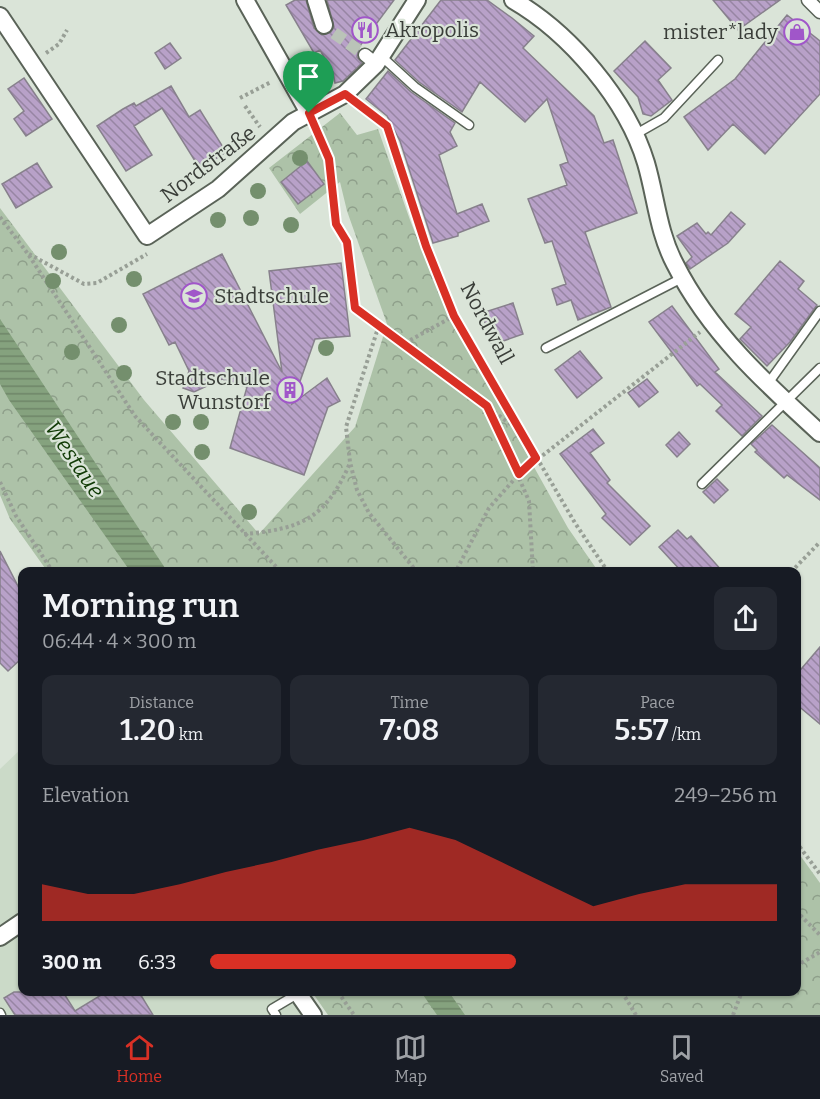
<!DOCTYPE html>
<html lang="en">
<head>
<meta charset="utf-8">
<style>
  body { margin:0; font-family:Bitter,serif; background:#242831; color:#f1f3f6; height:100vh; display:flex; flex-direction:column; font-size:22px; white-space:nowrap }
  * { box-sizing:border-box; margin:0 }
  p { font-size:20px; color:#9ea1a6 }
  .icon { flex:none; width:33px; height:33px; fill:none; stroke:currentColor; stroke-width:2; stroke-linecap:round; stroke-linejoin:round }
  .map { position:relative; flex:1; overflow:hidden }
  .side { position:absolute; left:18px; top:567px; width:783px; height:429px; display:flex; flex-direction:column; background:#171b24; border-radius:12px; box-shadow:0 2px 4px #0004 }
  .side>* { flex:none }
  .pin { position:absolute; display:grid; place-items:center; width:51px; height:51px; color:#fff; margin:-62px -26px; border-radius:50% 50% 50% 0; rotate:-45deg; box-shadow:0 0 6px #0007 }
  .pin .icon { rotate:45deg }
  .round { display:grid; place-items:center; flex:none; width:63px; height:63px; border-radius:12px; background:#242831 }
  .overview { display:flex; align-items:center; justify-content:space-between; height:102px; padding:0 24px }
  h1 { font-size:33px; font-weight:600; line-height:45px }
  .metrics { display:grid; grid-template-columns:repeat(3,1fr); gap:9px; height:102px; padding:6px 24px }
  .metrics div { display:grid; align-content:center; border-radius:12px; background:#242831; text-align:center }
  .metrics b { font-size:30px; font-weight:600 }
  .metrics small { font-size:16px; font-weight:400 }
  .metrics p { font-size:16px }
  .chart { height:168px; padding:12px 24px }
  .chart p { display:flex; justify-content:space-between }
  .chart svg { width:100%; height:108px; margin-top:6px; fill:#d93025; opacity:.7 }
  ul { padding:0 24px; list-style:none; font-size:20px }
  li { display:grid; grid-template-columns:96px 72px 1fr; align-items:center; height:45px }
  li i { height:15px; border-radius:8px; background:#d93025 }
  .menu { display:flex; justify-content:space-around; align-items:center; height:84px; border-top:2px solid #363941; background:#171b24; font-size:16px; color:#9ea1a6 }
  .menu a { display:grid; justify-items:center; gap:3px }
  .menu .on { color:#d93025 }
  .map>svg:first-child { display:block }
</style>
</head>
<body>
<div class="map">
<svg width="820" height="1015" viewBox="0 0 820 1015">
  <defs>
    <pattern id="park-crowns" width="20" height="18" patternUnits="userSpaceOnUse" patternTransform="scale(1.5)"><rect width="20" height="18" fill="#adc2a8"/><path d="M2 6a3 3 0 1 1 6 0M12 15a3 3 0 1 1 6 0" fill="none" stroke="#8e9f8a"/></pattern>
    <pattern id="water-rules" width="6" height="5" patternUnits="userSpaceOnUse" patternTransform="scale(1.5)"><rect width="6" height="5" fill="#85a27e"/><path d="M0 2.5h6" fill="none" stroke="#6e8568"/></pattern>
    <pattern id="building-back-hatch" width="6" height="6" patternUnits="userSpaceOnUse" patternTransform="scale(1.5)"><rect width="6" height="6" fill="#b8a1c8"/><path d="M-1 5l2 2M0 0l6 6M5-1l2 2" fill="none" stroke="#9785a3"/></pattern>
  </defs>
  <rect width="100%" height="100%" fill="#dae4d8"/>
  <path fill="#cbdac8" d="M22,748V992H289L304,1015H0V769Z"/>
  <path fill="url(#park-crowns)" d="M340,113L357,135L378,129L410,220L444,306L568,528L598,571H47L10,519L0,495V208L144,400L259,534L355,427L387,324L347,211L340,182L300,214L269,168Z
    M797,851L820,883V1015H328L312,992H796Z"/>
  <path fill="url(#water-rules)" d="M0,319L167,571H130L9,400L0,384Z
    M421,992H449L465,1015H437Z"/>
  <path fill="url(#building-back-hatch)" stroke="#87808c" stroke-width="1.5" d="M295,0H306L314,28L322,35L331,32L334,27L327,0H394L359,47L357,57L362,63L343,81L335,83L333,72L320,50L314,53L286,5Z
    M441,0H487L512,18L534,36L523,48L594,116L604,143L613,140L637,213L585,232L611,307L578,320L571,300L557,305L552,289L566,284L552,241L545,243L528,199L567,185L560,165L568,162L547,99L525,122L480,82L462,112L419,82L395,60Z
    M713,0H780L738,30Z
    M787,15L820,41V94L765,154L733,124L708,150L684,117L735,79Z
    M645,41L671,68L658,80L672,100L651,116L643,114L638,97L614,71Z
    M170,43L181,58L165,69L155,53Z
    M388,71L411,92L455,123L450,132L457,146L439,155L457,214L482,204L489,221L458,233V236L433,243L400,141L387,116L366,99Z
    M24,78L52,119L26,136L14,119L24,111L8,89Z
    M171,86L189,117L200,110L226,152L200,169L162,108L134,126L152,155L126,171L97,126L123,109L134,103L136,106Z
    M307,161L324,184L298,204L281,182Z
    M37,163L52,187L16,208L2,184Z
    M731,212L745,224L728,243L690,269L686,263L692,257L677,236L697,223L706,234L708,232L711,235Z
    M222,254L282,372L269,271L341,263L350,336L315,339L292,404L327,378L340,401L328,407L304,475L230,448L247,387L222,379L194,392L183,388L189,371L175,342L169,345L143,294Z
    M780,261L804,281L798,289L817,305L790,342L767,366L740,339L751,327L735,314Z
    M513,303L523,334L492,345L482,313Z
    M672,306L719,369L715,372L762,416L742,436L716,411L722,405L700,384L697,386L649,322Z
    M580,351L602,378L577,398L555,370Z
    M647,379L658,392L639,407L628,393Z
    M772,425L820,468V500L787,475L784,478L755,452L757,450L751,444Z
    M593,429L604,443L590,453L610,480L607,483L650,526L630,545L602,518L606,514L560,454Z
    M679,432L690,444L677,457L666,445Z
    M717,479L728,490L714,503L703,492Z
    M678,530L687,539L691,536L723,572H682L659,547Z
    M0,551L22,594V658L8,671L0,663Z
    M820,647V724L796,704V675Z
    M14,992H63L75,1011L106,992H139L153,1015H15L4,998Z"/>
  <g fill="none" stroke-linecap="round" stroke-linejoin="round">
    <path stroke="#bac3b8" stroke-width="12" stroke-dasharray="12 6" stroke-linecap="butt" d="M334,33L365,55"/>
    <g stroke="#5a6358" stroke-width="11">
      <path id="service" d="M381,56L415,87L469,125
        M636,134L664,118L718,60
        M546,348L682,278
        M767,385L820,311
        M702,484L820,368
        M0,1013L1,1015
        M276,1015L272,1009L299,993"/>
    </g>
    <g stroke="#5a6358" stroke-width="15">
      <path id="pedestrian" d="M808,0L820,12
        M365,55L376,64"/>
    </g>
    <g stroke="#5a6358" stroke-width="20">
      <path id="minor" d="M245,0L309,113
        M316,0L324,25
        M513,0C570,33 627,100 646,163C656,197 658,232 675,264C709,332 765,383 820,433
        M0,16L147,236L218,189L293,122L345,94L376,64L417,0
        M0,937L22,922
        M297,992L313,1015"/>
    </g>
    <path stroke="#989f96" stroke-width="4" stroke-dasharray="3 3" stroke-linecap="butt" d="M46,53L59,44L67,30
      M240,98L271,82
      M358,104L387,126L426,246L454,316L575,523L608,572
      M245,106L260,127
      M316,129L329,159L336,224L347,242L355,308L379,325L346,427L350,462L357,490L369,513L417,572
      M0,217L28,254L135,416L281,572
      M29,254L84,284L97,283L147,254
      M379,325L522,433
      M405,343L454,316
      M488,407L529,501L533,572
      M0,482L16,516L53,572
      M244,534C302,529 326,518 350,463
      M452,572L457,569L489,508L519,474L700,332
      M791,572L820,542
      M796,842L820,874
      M796,911L820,935
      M796,966L820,952
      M338,992L354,1015
      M622,992L636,1015
      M741,994L747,992
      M733,1015L741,994L739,992"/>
    <use href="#service" stroke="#fff" stroke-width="8"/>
    <use href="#pedestrian" stroke="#fff" stroke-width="12"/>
    <use href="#minor" stroke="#fff" stroke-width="16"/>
  </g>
  <g fill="#748f6d">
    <circle cx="300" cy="158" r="8"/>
    <circle cx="258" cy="191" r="8"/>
    <circle cx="251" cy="218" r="8"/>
    <circle cx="218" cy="220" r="8"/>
    <circle cx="291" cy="225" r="8"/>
    <circle cx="59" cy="252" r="8"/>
    <circle cx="134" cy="279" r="8"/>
    <circle cx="53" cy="281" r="8"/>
    <circle cx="119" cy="325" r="8"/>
    <circle cx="326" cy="348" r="8"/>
    <circle cx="72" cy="352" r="8"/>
    <circle cx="124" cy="373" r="8"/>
    <circle cx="173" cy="422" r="8"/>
    <circle cx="201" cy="422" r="8"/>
    <circle cx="202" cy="452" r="8"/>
    <circle cx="249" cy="512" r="8"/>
  </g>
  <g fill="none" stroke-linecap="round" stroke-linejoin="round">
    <g stroke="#fff" stroke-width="12">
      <path id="route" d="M345,94L387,126L426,246L454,316L536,458L519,474L487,406L355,308L347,242L336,224L329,159L309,113Z"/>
    </g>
    <use href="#route" stroke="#d93025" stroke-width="8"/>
  </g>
  <defs>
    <g id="restaurant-ring" transform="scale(1.35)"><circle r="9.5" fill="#dae4d8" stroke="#a056c9" stroke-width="1.5"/><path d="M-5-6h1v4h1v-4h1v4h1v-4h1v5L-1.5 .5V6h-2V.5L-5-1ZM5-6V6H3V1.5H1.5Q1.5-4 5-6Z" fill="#a056c9"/></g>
    <g id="shop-ring" transform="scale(1.35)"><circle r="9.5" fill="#dae4d8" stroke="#a056c9" stroke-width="1.5"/><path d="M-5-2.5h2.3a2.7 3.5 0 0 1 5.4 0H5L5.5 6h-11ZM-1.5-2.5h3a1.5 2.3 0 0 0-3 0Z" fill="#a056c9"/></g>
    <g id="school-ring" transform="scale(1.35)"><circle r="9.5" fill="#dae4d8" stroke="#a056c9" stroke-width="1.5"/><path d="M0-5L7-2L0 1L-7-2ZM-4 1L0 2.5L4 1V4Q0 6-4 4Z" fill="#a056c9"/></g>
    <g id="building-ring" transform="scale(1.35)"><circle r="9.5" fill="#dae4d8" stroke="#a056c9" stroke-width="1.5"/><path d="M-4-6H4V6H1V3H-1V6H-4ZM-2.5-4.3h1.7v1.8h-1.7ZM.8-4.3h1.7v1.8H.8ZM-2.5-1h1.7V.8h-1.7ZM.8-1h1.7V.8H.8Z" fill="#a056c9"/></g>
  </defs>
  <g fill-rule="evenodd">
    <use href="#restaurant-ring" x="365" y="30"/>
    <use href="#shop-ring" x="797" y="32"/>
    <use href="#school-ring" x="194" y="296"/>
    <use href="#building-ring" x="290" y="390"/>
  </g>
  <g text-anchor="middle" stroke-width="4.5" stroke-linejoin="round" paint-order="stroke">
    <g font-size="21" fill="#3a3e39" stroke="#dae4d8" text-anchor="start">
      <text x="385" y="37">Akropolis</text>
      <text x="778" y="39" text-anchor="end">mister*lady</text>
      <text x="214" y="303">Stadtschule</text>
      <text x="270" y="385" text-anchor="end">Stadtschule<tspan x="270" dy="24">Wunstorf</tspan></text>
    </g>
    <g font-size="21" fill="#3a3e39" stroke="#dae4d8">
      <text transform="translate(208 164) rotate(-37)" y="7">Nordstraße</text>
      <text transform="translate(487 323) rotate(62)" y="7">Nordwall</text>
    </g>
    <g font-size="22" font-style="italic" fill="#103a05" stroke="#dae4d8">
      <text transform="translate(75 459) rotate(56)" y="8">Westaue</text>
    </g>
  </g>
</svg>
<div class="pin" style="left:309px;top:113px;background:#1e9e55"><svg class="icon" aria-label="arrive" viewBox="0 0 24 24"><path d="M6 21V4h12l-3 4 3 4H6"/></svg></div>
<section class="side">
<div class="overview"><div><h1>Morning run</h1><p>06:44 · 4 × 300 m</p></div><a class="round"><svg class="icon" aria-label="share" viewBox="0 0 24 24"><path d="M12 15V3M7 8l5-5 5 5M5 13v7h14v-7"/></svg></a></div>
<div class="metrics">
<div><p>Distance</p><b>1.20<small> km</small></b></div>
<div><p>Time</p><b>7:08</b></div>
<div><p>Pace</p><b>5:57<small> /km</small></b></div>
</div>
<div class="chart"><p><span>Elevation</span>249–256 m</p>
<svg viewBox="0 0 160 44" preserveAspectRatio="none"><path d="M0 44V29L10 33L20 33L30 29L40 24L50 20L60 15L70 11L80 6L90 11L100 20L110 29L120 38L130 33L140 29L150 29L160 29V44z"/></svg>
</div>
<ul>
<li><b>300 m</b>6:33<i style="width:54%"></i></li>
</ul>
</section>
</div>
<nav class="menu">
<a class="on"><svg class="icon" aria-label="home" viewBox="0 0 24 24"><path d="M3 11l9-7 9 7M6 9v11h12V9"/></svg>Home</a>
<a><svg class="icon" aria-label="map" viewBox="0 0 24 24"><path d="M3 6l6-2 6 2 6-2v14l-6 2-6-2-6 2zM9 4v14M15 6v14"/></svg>Map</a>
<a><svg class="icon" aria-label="saved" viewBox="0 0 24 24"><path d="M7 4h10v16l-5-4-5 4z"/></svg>Saved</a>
</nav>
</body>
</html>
